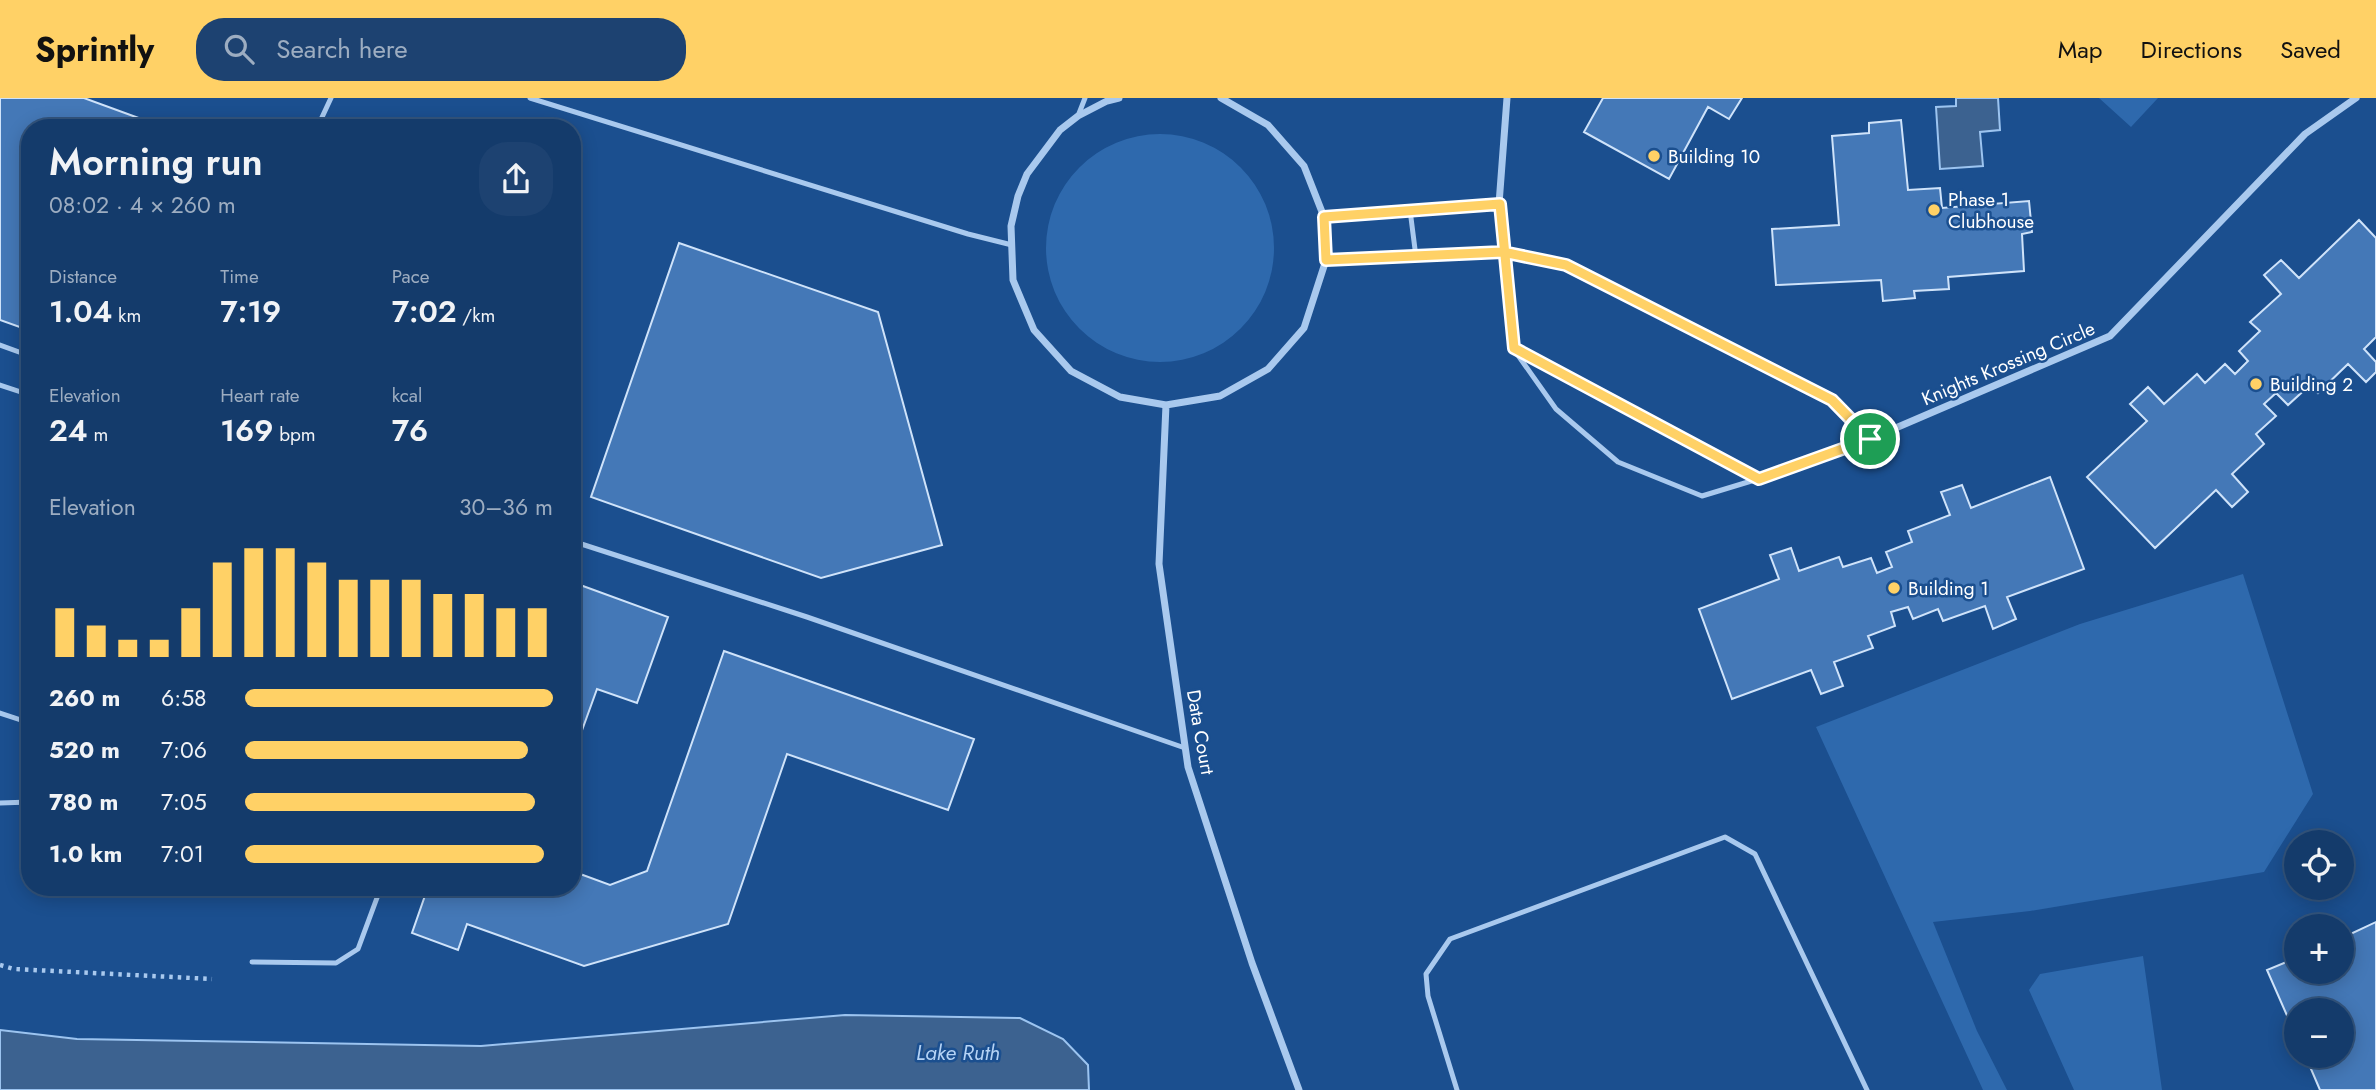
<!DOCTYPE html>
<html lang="en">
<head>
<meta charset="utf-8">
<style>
  body { margin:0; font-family:Jost,sans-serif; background:#1d4271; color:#f1f3f6; height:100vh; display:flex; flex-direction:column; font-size:26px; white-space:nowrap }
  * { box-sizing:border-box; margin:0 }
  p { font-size:23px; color:#9dadc1 }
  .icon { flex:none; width:38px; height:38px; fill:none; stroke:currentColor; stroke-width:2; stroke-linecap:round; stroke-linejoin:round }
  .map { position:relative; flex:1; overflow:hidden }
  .sheet { position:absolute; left:21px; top:21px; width:560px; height:777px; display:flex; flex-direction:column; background:#143b6b; border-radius:28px; box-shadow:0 4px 18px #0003,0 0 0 2px #33557e }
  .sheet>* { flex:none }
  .buttons { position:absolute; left:2284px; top:732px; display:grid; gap:14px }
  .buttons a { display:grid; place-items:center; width:70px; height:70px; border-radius:50%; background:#143b6b; box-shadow:0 4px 18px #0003,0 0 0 2px #33557e; font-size:35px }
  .pin { position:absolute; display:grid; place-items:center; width:60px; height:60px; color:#fff; margin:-30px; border:4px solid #fff; border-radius:50%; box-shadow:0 2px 7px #0007 }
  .round { display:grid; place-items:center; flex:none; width:74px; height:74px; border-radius:28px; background:#1d4271 }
  .head { display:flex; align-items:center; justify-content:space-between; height:119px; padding:0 28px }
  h1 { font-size:38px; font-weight:600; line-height:52px }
  .figures { display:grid; grid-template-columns:repeat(3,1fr); gap:10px; height:119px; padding:7px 28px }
  .figures div { display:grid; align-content:center }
  .figures b { font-size:30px; font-weight:600 }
  .figures small { font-size:19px; font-weight:400 }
  .figures p { font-size:19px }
  .chart { height:196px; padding:14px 28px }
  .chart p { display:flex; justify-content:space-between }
  .chart svg { width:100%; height:126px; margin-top:7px; stroke:#ffd166; stroke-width:6 }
  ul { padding:0 28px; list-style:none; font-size:23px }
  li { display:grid; grid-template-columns:112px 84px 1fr; align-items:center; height:52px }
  li i { height:18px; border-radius:9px; background:#ffd166 }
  header { display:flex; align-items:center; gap:42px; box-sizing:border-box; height:98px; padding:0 35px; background:#ffd166; color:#111 }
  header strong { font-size:33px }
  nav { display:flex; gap:38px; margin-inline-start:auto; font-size:24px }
  .search { width:490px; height:63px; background:#1d4271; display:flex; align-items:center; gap:18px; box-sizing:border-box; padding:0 24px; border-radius:28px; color:#9dadc1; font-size:26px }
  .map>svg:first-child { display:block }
</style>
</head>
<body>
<header>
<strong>Sprintly</strong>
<div class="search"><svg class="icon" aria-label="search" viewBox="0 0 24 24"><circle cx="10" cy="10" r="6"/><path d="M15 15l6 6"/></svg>Search here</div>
<nav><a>Map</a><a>Directions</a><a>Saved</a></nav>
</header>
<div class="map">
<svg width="2376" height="992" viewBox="0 0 2376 992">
  <rect width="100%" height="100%" fill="#1b4f8f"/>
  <path fill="#2e69ad" d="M2099,0H2158L2131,29Z
    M1046 150a114 114 0 1 1 228 0a114 114 0 1 1-228 0Z
    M2243,476L2313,696L2264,774L2030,813L1933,824L1977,933L2007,992H1983L1816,629L2080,526Z
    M2143,858L2162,992H2074L2029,892L2040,876Z"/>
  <path fill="#3c6290" stroke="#9cc4f0" stroke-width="2" d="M1956,0H1998L2000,32L1980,34L1983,68L1940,71L1936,9L1956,8Z
    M845,917L1020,920L1063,941L1088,967L1089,992H0V932L77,941L481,948Z"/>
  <path fill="#4478b7" stroke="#cfe3fa" stroke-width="2" d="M0,0H84L166,30H30V227L28,232L0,222Z
    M1603,0H1742L1729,21L1708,9L1669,81L1584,34Z
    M1901,22L1908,92L1940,90L1942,110L2029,103L2032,134L2022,136L2024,173L1948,179L1949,191L1914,193L1915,200L1883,203L1881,182L1776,187L1772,131L1839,127L1832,38L1869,35V25Z
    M2359,122L2376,140V239L2364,251L2376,264V274L2366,284L2348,266L2318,295L2310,287L2288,307L2276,295L2264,306L2276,318L2256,336L2264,346L2232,376L2248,394L2232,409L2216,392L2155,450L2087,379L2147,323L2130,306L2148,289L2164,306L2197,276L2205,285L2225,266L2235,276L2248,263L2239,253L2260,233L2250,224L2281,196L2264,177L2281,162L2299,180Z
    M679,145L878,214L942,447L821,480L591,399Z
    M2050,379L2084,471L2007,499L2016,521L1993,531L1985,508L1943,523L1938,511L1913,521L1908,509L1891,514L1895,528L1868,538L1873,550L1834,564L1843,588L1821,596L1811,572L1732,601L1699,511L1779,481L1770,457L1791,450L1799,473L1839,459L1843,469L1871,460L1877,475L1892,469L1886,454L1912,444L1908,433L1950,417L1941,394L1962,387L1971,410Z
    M572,484L668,519L637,605L597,591L572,660Z
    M724,553L974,641L948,712L787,656L728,826L584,868L467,826L458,852L412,835L428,789H572V773L610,787L647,773Z
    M2376,824V992H2320L2305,957H2342V912H2296V938L2267,872L2296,860V873H2342V840Z"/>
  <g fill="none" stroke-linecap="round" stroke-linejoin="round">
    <path stroke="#a9c9ee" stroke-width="4.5" stroke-dasharray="3.5 5" stroke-linecap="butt" d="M0,867L14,871L212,881"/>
    <path stroke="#a9c9ee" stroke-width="5" d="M530,0L968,136L1012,147
      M1078,18L1085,0
      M317,30L331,0
      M1410,112L1416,159
      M1324,119L1499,106
      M1326,162L1503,154L1513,250L1759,381L1870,341
      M0,247L30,258
      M1515,253L1556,311L1618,364L1702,398L1758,381
      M0,287L30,297
      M572,443L807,519L1185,650
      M0,615L30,625
      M0,705L30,704
      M252,864L336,865L358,851L381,789
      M1457,992L1428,898L1426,876L1450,841L1725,739L1755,756L1867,992"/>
    <path stroke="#a9c9ee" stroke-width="7" d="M1119,0L1107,3L1078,18L1060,32L1027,76L1018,98L1011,128L1013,182L1034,232L1071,273L1120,299L1166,307L1220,298L1268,271L1304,230L1326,162L1324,119L1304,68L1268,27L1221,0
      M1507,0L1499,106L1503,154L1566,167L1832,302L1870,341L2110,238L2305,36L2356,0
      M1166,307L1159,466L1188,669L1252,865L1299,992"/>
  </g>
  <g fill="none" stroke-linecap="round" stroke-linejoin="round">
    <g stroke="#fff" stroke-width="14">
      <path id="route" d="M1870,341L1832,302L1566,167L1503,154L1326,162L1324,119L1500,106L1514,250L1759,381L1870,341"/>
    </g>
    <use href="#route" stroke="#ffd166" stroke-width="9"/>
  </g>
  <g fill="#ffd166" stroke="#1b4f8f" stroke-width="2.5">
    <circle cx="1654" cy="58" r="7"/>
    <circle cx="1934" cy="112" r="7"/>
    <circle cx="2256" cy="286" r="7"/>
    <circle cx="1894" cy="490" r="7"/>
  </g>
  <g text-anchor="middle" stroke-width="5" stroke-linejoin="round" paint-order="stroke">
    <g font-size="19" fill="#fff" stroke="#1b4f8f" text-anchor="start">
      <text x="1668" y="65">Building 10</text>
      <text x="1948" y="108">Phase 1<tspan x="1948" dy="22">Clubhouse</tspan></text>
      <text x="2270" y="293">Building 2</text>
      <text x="1908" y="497">Building 1</text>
    </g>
    <g font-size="19" fill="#fff" stroke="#1b4f8f">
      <text transform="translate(2008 265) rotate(-23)" y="7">Knights Krossing Circle</text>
      <text transform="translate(1201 634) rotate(80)" y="7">Data Court</text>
    </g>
    <g font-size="21" font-style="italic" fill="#b5d3f5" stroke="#1b4f8f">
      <text x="958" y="962">Lake Ruth</text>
    </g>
  </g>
</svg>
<div class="buttons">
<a><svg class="icon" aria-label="locate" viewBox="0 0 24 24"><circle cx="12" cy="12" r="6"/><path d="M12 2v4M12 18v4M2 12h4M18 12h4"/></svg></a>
<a>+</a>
<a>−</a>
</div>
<div class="pin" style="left:1870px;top:341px;background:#1e9e55"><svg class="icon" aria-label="arrive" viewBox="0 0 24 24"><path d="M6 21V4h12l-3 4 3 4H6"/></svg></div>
<section class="sheet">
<div class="head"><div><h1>Morning run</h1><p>08:02 · 4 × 260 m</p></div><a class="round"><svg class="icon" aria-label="share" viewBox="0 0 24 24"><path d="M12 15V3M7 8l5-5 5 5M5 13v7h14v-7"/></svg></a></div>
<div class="figures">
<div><p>Distance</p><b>1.04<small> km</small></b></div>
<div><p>Time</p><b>7:19</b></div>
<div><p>Pace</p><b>7:02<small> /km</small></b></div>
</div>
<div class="figures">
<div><p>Elevation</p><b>24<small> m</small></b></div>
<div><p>Heart rate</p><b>169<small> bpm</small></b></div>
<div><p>kcal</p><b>76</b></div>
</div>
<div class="chart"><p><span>Elevation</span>30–36 m</p>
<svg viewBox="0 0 160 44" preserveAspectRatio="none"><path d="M5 44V27M15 44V33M25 44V38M35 44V38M45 44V27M55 44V11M65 44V6M75 44V6M85 44V11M95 44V17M105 44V17M115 44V17M125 44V22M135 44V22M145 44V27M155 44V27"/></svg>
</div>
<ul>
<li><b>260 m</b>6:58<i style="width:100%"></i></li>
<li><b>520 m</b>7:06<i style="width:92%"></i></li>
<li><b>780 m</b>7:05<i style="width:94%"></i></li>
<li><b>1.0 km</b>7:01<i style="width:97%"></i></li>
</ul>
</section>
</div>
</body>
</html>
